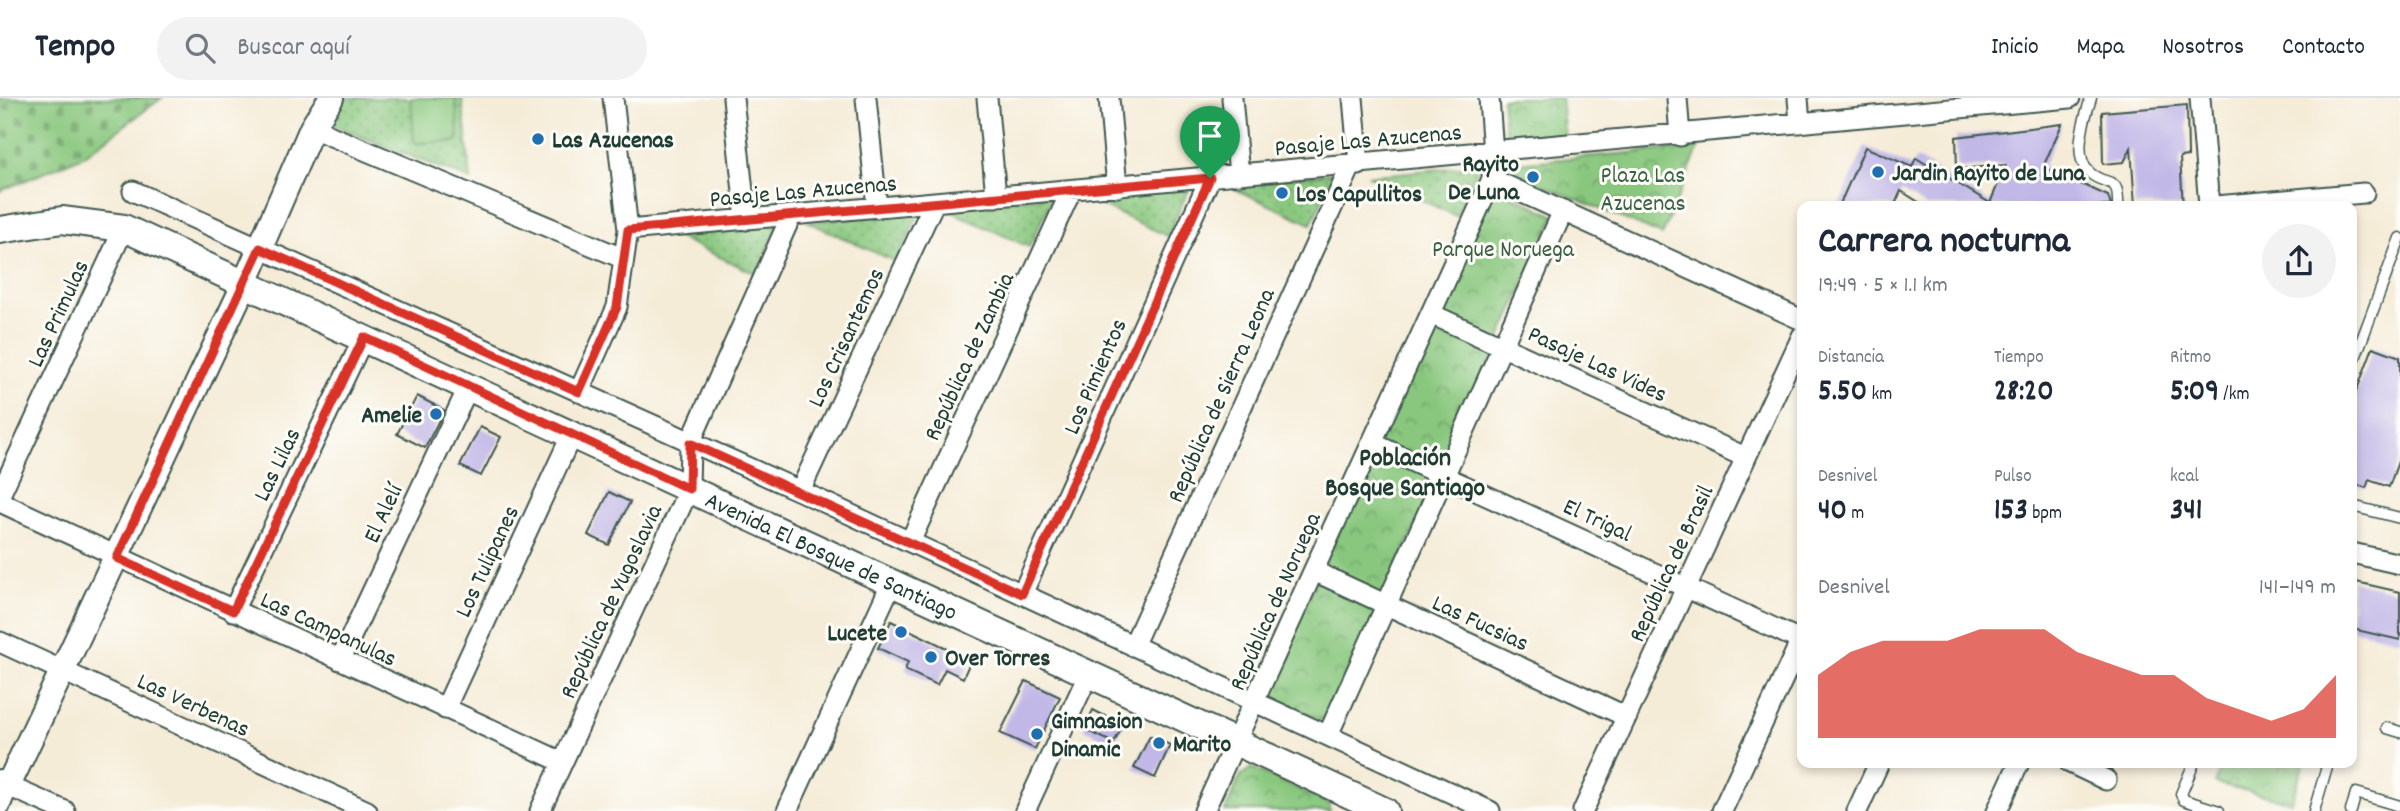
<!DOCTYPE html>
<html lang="es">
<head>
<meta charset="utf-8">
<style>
  body { margin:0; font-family:Dekko,sans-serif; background:#f2f2f3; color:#1f2937; height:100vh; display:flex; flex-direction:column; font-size:26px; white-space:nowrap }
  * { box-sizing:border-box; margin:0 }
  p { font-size:23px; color:#747a83 }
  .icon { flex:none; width:38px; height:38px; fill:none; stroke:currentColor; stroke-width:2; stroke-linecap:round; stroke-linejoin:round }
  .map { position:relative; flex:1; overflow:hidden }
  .panel { position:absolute; left:1797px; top:103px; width:560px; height:567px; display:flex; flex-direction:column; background:#fff; border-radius:14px; box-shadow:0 4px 10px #0003 }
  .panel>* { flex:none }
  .pin { position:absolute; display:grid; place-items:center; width:60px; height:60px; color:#fff; margin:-72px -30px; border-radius:50% 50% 50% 0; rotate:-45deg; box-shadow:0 0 7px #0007 }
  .pin .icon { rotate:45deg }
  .round { display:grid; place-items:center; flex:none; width:74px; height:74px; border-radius:37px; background:#f2f2f3 }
  .summary { display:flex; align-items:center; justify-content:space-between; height:119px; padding:0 21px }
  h1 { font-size:38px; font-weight:700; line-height:52px }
  .metrics { display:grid; grid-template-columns:repeat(3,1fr); gap:10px; height:119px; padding:7px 21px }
  .metrics div { display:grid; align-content:center }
  .metrics b { font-size:30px; font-weight:700 }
  .metrics small { font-size:19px; font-weight:400 }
  .metrics p { font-size:19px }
  .chart { height:196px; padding:14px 21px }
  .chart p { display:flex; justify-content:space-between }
  .chart svg { width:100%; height:126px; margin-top:7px; fill:#d93025; opacity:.7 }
  header { display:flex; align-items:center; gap:42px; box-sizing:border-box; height:98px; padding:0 35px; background:#fff; border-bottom:2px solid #e0e1e3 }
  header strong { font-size:33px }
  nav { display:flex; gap:38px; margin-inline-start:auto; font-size:24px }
  .search { width:490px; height:63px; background:#f2f2f3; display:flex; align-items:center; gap:18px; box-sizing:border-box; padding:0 24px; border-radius:38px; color:#747a83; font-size:26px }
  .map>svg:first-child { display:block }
</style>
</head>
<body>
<header>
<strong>Tempo</strong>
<div class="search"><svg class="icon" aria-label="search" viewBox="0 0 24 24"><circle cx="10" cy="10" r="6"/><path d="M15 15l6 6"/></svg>Buscar aquí</div>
<nav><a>Inicio</a><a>Mapa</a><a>Nosotros</a><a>Contacto</a></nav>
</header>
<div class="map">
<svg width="2400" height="713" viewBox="0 0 2400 713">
  <defs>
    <pattern id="grass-dots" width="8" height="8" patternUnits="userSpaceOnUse" patternTransform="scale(1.75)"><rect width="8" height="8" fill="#89c77e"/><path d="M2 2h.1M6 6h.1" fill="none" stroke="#6fa368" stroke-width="1.8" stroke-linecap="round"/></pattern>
    <pattern id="cemetery-stones" width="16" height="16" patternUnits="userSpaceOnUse" patternTransform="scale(1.75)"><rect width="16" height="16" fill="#89c77e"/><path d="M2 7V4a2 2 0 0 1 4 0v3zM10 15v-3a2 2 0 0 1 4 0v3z" fill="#6fa368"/></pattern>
    <pattern id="park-crowns" width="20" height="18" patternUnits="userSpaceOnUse" patternTransform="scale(1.75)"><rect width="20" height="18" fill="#89c77e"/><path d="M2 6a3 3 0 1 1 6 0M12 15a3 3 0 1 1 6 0" fill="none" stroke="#6fa368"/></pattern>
  </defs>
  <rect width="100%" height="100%" fill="#fdfcf7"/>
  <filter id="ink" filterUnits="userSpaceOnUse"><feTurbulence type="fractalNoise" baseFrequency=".0143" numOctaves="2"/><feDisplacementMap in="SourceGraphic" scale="14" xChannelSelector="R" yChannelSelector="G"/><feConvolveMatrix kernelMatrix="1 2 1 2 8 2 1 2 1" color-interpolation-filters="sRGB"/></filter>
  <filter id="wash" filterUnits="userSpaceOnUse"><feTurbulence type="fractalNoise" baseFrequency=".00686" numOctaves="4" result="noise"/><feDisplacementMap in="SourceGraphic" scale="28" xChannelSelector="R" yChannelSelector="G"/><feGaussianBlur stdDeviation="1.57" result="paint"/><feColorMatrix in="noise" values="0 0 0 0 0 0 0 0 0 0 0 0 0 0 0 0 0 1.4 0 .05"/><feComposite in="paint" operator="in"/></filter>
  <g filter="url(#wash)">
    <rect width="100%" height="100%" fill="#f5ecd8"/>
    <path fill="url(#grass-dots)" stroke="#548259" stroke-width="2" d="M345,0H462L471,82L331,27Z
      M1480,67L1456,118L1369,78Z
      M1335,75L1311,126L1223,86Z
      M1191,87L1167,138L1080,98Z
      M1053,98L1029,149L941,109Z
      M920,113L896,164L808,124Z
      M780,124L756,176L668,135Z"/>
    <path fill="url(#cemetery-stones)" stroke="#548259" stroke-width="2" d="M0,0H162L83,58L0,93Z"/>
    <path fill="url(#park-crowns)" stroke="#548259" stroke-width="2" d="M1502,0H1561L1565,40L1506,44Z
      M1699,49L1662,137L1511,74L1515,65Z
      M1494,88L1555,118L1327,625L1265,597Z
      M2223,665H2304L2291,704L2215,685Z
      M1252,670L1328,705L1330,713H1225L1241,677Z"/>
    <path fill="#89c77e" stroke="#548259" stroke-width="2" d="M411,0H456L458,43L414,45Z"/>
    <g id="blocks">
      <path fill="#c1b8e7" d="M2187,7L2188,58L2180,59L2183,108H2135L2131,50L2124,64L2103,66L2102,14Z
        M2062,26L2043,69L2108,98L2111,108H1925L1901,93L1894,108H1839L1865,49L1912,69L1916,60L1990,105L2006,67L1957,71L1956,39Z
        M2373,249L2400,259V358L2389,389L2369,382L2366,390L2352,385V305Z
        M417,298L444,312L425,350L397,336Z
        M480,329L501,339L481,378L460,368Z
        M609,394L630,404L609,447L588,437Z
        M2352,483L2400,494V542L2352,531Z
        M891,523L971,562L963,580L945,571L937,587L905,572L908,564L878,550Z
        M1026,583L1060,599L1035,651L1000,635Z
        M1093,612L1123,627L1114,645L1084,631Z
        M1150,638L1170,647L1155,680L1134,670Z"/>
    </g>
  </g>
  <g filter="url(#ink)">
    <use href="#blocks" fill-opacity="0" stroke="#3f574d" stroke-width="2"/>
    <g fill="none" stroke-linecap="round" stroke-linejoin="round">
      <g stroke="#3f574d" stroke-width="13">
        <path id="service" d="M2091,0C2085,19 2071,59 2090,75C2107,90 2119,75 2118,108
          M2352,268L2400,140
          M2352,408L2400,420
          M2387,630L2400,634
          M2194,665L2181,696L2184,702L2219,713
          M2314,713L2328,665
          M2351,713L2356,695L2400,708"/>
      </g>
      <g stroke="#3f574d" stroke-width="23">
        <path id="minor" d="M733,0L746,122
          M866,0L877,110
          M987,0L996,99
          M1109,0L1117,89
          M1232,0L1239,77
          M1353,0L1359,67
          M1677,0L1680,38
          M1798,0L1800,25
          M2200,0L2209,108
          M312,30L622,160
          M1492,81L1802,222
          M133,93L800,393L1490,713
          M2216,108L2364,95
          M628,132L2070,0
          M1431,216L1745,359
          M579,294L617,209L628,132L613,0
          M1372,345L1802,543
          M800,393L934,105
          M0,397L124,130
          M0,404L562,664
          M910,444L1071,93
          M2352,455L2400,466
          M1314,473L1627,619
          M1022,496L1210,80
          M233,513L364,239
          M0,544L367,713
          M1133,548L1351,68
          M340,562L469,288
          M445,611L572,336
          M1328,637L1563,113
          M2070,665L2106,682
          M0,708L8,688L65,713
          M540,713L689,391L690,345L791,118
          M787,713L892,484
          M1025,713L1089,575
          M1204,713L1492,81L1493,55L1489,0
          M1583,713L1802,238
          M1722,713L1802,540
          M1857,713L1879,665
          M1997,713L2019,665"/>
      </g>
      <g stroke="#3f574d" stroke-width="28">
        <path id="tertiary" d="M0,684L8,688L244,187L312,30L331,0"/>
      </g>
      <g stroke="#3f574d" stroke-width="30">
        <g id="secondary">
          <path id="s1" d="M0,132L62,122L124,130L1385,713"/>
        </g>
      </g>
      <use href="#service" stroke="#fff" stroke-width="10"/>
      <use href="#minor" stroke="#fff" stroke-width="19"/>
      <use href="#tertiary" stroke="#fff" stroke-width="24"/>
      <use href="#secondary" stroke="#fff" stroke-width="26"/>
    </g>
  </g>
  <g fill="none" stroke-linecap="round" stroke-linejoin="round" filter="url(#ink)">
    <g stroke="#fff" stroke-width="14">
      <path id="route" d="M1210,80L1022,496L690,345L689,391L364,239L233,513L117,460L260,150L579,294L617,209L628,132Z"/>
    </g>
    <use href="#route" stroke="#d93025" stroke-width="9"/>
  </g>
  <g fill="#1f6fb2" stroke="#fdfcf7" stroke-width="2.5">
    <circle cx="538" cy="41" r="7"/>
    <circle cx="1878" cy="74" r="7"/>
    <circle cx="1533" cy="79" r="7"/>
    <circle cx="1282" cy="95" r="7"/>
    <circle cx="436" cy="316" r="7"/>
    <circle cx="901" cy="534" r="7"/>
    <circle cx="931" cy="559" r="7"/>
    <circle cx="1037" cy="636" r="7"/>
    <circle cx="1159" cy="645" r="7"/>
  </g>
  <g text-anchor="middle" stroke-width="6" stroke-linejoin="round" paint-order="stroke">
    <g font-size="24" font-weight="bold" fill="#1f3d34" stroke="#fdfcf7" text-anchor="start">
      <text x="552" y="49">Las Azucenas</text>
      <text x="1519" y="73" text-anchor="end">Rayito<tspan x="1519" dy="28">De Luna</tspan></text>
      <text x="1892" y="82">Jardin Rayito de Luna</text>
      <text x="1296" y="103">Los Capullitos</text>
      <text x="422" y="324" text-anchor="end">Amelie</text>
      <text x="887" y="542" text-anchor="end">Lucete</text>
      <text x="945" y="567">Over Torres</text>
      <text x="1051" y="630">Gimnasion<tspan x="1051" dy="28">Dinamic</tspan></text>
      <text x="1173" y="653">Marito</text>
    </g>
    <g font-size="24" fill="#1f3d34" stroke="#fdfcf7">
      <text transform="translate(1368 41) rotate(-5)" y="8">Pasaje Las Azucenas</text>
      <text transform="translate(803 92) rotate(-5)" y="8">Pasaje Las Azucenas</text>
      <text transform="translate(57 215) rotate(-65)" y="8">Las Primulas</text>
      <text transform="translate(845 239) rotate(-65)" y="8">Los Crisantemos</text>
      <text transform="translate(968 258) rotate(-65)" y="8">República de Zambia</text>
      <text transform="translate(1598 265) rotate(25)" y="8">Pasaje Las Vides</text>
      <text transform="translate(1094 278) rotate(-66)" y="8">Los Pimientos</text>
      <text transform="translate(1220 297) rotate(-66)" y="8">República de Sierra Leona</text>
      <text transform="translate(276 366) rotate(-64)" y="8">Las Lilas</text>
      <text transform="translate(382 415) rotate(-65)" y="8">El Alelí</text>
      <text transform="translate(1598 421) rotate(25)" y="8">El Trigal</text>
      <text dy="8" stroke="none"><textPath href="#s1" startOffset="905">Avenida El Bosque de Santiago</textPath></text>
      <text transform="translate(486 463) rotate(-65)" y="8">Los Tulipanes</text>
      <text transform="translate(1670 465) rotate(-65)" y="8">República de Brasil</text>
      <text transform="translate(610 503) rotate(-65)" y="8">República de Yugoslavia</text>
      <text transform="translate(1274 503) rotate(-66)" y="8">República de Noruega</text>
      <text transform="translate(1481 524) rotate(25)" y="8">Las Fucsias</text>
      <text transform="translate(329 530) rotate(25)" y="8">Las Campanulas</text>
      <text transform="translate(194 606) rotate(25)" y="8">Las Verbenas</text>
    </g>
    <g font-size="24" fill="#3a6046" stroke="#fdfcf7">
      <text x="1643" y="84">Plaza Las<tspan x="1643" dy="28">Azucenas</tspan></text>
      <text x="1503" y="158">Parque Noruega</text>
    </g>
    <g font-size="26" font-weight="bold" fill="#1f3d34" stroke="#fdfcf7">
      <text x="1405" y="367">Población<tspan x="1405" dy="30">Bosque Santiago</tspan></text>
    </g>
  </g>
</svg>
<div class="pin" style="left:1210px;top:80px;background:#1e9e55"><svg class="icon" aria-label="arrive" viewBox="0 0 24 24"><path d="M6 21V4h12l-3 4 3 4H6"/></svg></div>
<section class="panel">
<div class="summary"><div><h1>Carrera nocturna</h1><p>19:49 · 5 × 1.1 km</p></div><a class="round"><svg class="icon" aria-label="share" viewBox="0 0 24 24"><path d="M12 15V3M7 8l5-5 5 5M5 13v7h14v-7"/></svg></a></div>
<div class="metrics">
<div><p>Distancia</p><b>5.50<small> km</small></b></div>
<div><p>Tiempo</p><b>28:20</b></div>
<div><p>Ritmo</p><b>5:09<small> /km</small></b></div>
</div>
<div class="metrics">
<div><p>Desnivel</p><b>40<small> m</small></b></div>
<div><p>Pulso</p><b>153<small> bpm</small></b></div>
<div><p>kcal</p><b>341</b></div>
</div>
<div class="chart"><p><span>Desnivel</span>141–149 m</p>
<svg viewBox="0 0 160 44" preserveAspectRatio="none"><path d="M0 44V22L10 14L20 10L30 10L40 10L50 6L60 6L70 6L80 14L90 18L100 22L110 22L120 30L130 34L140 38L150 34L160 22V44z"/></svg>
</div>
</section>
</div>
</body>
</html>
